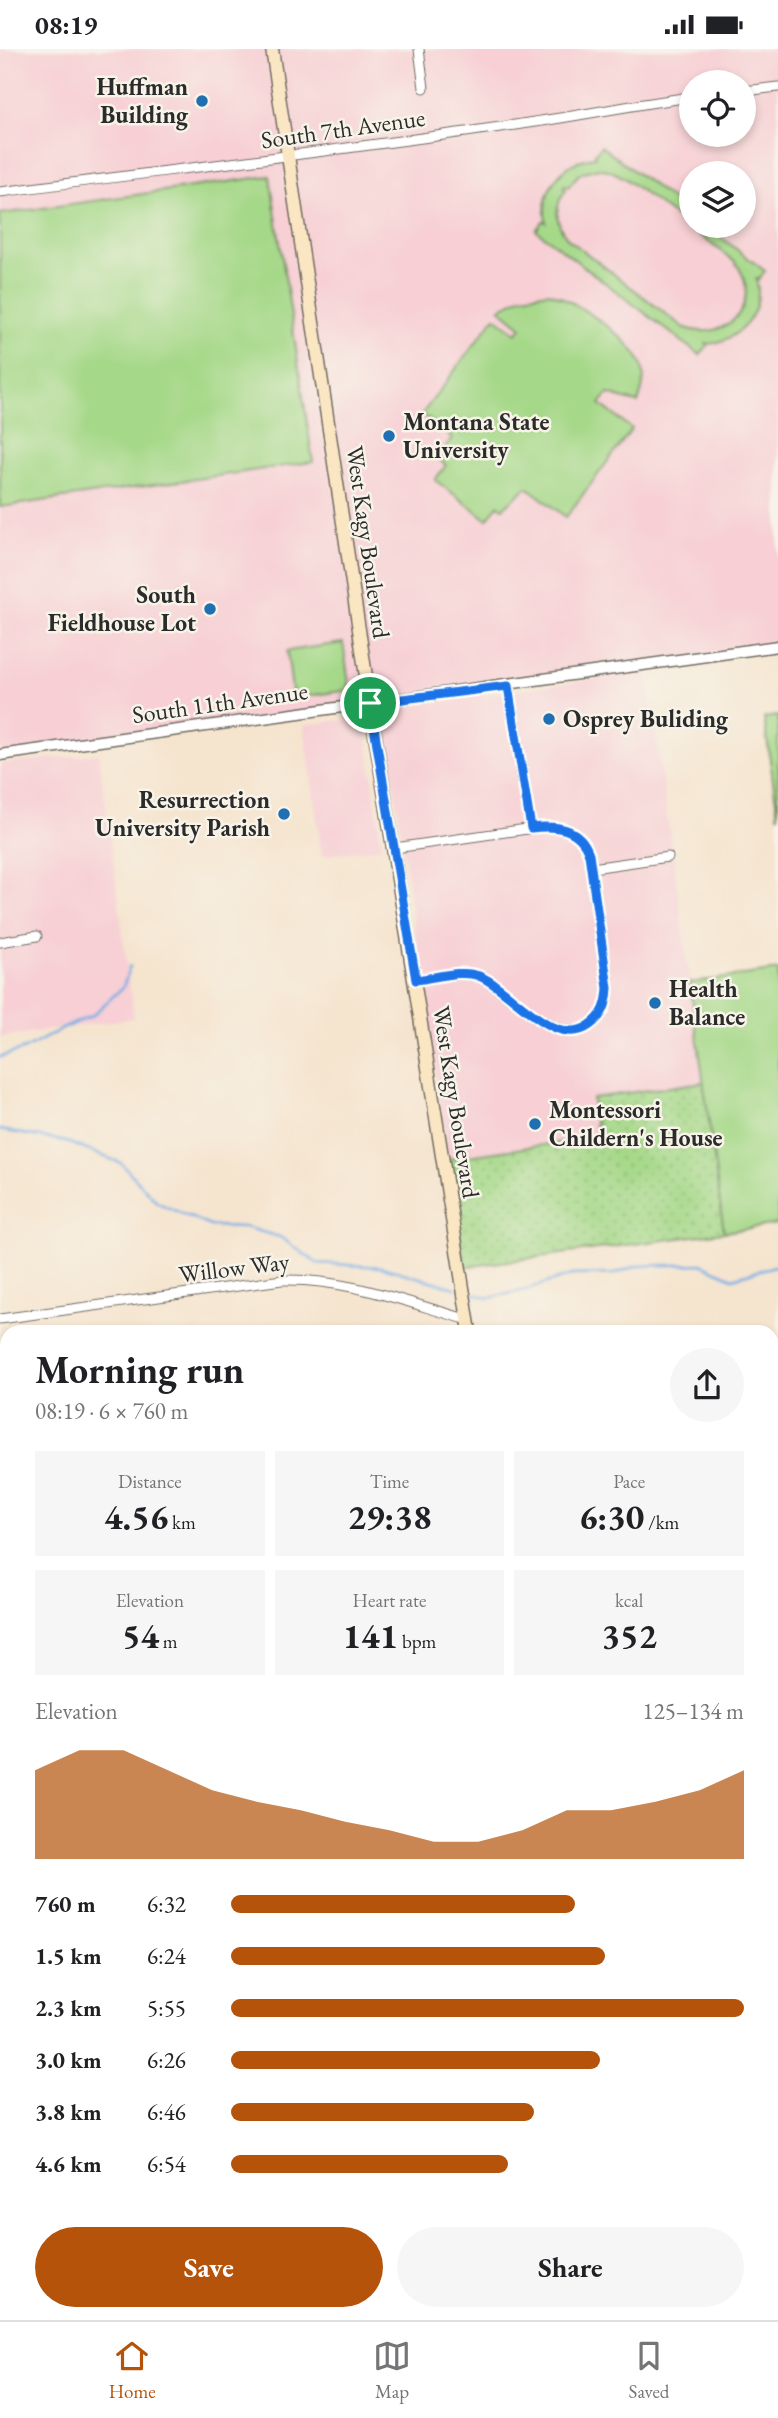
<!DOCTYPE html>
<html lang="en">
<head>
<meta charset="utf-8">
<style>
  body { margin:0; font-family:"EB Garamond",serif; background:#f6f6f6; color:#202124; height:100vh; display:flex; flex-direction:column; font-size:26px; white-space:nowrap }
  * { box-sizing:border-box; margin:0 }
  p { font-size:23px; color:#757577 }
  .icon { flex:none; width:38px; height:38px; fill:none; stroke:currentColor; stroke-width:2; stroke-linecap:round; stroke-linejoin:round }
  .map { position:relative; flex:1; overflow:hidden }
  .drawer { position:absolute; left:0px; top:1276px; width:779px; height:996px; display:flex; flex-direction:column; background:#fff; border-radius:21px 21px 0 0; box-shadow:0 4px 10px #0003 }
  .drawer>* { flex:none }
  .tools { position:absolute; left:679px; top:21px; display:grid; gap:14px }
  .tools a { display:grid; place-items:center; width:77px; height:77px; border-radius:50%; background:#fff; box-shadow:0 4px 10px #0003; font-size:35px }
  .pin { position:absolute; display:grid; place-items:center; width:60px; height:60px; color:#fff; margin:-30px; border:4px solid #fff; border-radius:50%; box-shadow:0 2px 7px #0007 }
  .round { display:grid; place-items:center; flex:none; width:74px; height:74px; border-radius:37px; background:#f6f6f6 }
  .overview { display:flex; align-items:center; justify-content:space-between; height:119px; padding:0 35px }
  h1 { font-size:38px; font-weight:700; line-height:52px }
  .stats { display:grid; grid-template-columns:repeat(3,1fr); gap:10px; height:119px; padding:7px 35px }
  .stats div { display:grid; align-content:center; border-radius:0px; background:#f6f6f6; text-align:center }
  .stats b { font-size:35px; font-weight:700 }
  .stats small { font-size:19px; font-weight:400 }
  .stats p { font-size:19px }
  .chart { height:196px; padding:14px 35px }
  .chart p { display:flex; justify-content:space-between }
  .chart svg { width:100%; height:126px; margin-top:7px; fill:#b45309; opacity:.7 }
  .action { display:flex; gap:14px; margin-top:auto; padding:14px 35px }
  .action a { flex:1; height:80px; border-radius:42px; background:#b45309; color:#fff; font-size:28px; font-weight:700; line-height:80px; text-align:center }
  .action a+a { background:#f6f6f6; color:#202124 }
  ul { padding:0 35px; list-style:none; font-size:23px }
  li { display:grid; grid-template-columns:112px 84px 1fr; align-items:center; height:52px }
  li i { height:18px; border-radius:9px; background:#b45309 }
  .status { display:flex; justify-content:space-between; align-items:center; height:49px; padding:0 35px; background:#fff; direction:ltr }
  .status svg { height:19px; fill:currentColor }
  .tabs { display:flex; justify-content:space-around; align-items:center; height:98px; border-top:2px solid #e0e0e0; background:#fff; font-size:19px; color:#757577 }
  .tabs a { display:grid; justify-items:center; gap:4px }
  .tabs .selected { color:#b45309 }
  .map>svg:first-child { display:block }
</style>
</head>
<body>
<div class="status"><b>08:19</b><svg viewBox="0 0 49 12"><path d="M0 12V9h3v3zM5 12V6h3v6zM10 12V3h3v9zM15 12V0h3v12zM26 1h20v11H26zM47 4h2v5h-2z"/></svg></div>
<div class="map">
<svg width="778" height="2271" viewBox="0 0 778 2271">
  <defs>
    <pattern id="grass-dots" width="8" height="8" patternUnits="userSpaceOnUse" patternTransform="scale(1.75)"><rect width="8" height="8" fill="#a5d888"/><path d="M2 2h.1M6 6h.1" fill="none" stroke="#8eba76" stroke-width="1.8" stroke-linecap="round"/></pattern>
  </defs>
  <rect width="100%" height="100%" fill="#f7f3e8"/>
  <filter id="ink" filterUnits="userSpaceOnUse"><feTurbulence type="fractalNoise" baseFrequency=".0143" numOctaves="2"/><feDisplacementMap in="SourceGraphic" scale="14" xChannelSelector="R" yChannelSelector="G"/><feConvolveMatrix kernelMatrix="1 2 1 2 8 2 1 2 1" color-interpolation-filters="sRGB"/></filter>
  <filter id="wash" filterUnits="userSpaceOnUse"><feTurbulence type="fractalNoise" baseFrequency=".00686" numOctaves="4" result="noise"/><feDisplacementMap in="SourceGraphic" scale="28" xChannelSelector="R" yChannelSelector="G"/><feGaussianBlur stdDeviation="1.57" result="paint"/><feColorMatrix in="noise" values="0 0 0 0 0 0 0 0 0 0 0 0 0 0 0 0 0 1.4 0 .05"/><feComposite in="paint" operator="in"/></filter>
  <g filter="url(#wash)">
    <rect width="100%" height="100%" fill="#f5e4ce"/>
    <path fill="#f7cfd4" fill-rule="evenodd" d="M0,0H778V597L0,705ZM691,33H744V86H691ZM691,124H744V177H691Z
      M647,622L704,1033L592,1049L597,1088L448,1110L383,661Z
      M364,668L382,798L322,807L304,676Z
      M99,705L134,969L0,988V714Z
      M0,1878L7,1880V2264H187L188,2271H0Z"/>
    <path fill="url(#grass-dots)" stroke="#68825a" stroke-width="2" d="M704,1033L724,1183L464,1218L448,1110L597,1088L592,1049Z
      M772,1315H778V1410L772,1411Z"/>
    <path fill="#a5d888" stroke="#68825a" stroke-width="2" fill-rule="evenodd" d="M601,97L691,165V177H706L765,222L758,231L756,230C766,262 738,294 706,295L707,297L700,306L536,181L543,172L546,173C540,140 562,112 595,108L594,106ZM599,119L611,122L623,128L735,213C765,252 728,296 683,278L568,190C555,174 553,158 566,141L563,139L565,136L568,138L580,124Z
      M270,127L313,413L0,458V165Z
      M549,243C574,252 634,290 642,317C646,330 642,341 638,354L608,345L600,355L632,380L566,468L527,438L503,459L498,456L487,470L435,431L446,416L437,409L452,389L422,365L495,268L516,284L522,278L500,260L522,247Z
      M343,594L350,641L293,649L287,602Z
      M778,667V767L764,669Z
      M778,921V1175L724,1183L690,934Z"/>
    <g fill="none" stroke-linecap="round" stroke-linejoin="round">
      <path stroke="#76aee5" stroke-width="2.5" d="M0,1008L25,1000L58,982L93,966L123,938L130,917
        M0,1081L64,1092L121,1114L158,1154L210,1177L244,1178L280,1188L317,1214L382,1218L456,1239
        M472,1244L489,1249L521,1242L572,1226L615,1225L636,1217L701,1215L733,1229L778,1216
        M772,1698H778
        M772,2063L778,2064
        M0,2108L7,2107
        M772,2258H778
        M0,2264L7,2262"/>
    </g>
  </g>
  <g filter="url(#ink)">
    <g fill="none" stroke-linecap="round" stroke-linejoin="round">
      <g stroke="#726c64" stroke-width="11">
        <path id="minor" d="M419,0L424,39
          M744,42L778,38
          M0,143C169,121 338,102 507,77C569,69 629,56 691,48
          M508,637L531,779
          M395,799L541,778C563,777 582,782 589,805L608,939C607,955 604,967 590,976C556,999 510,944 482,928C461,921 437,928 416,931
          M592,819L668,808
          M0,893L37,887
          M0,1270L282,1231C346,1229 408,1254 469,1271
          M772,1421L778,1420
          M0,1484L7,1483
          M772,1495L778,1538
          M0,1624L7,1623
          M0,1680L7,1679
          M0,1738L7,1737
          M0,1881L7,1924
          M312,2264L313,2271
          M626,2271H628"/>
      </g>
      <g stroke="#726c64" stroke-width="13">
        <path id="tertiary" d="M0,706L778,597
          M593,2264L594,2271
          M609,2264L615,2271"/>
      </g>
      <g stroke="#726c64" stroke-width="15">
        <path id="secondary" d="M272,0L370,654L470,1283
          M772,1726H778
          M0,1830L7,1829"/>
      </g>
      <use href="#minor" stroke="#fff" stroke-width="9"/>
      <use href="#tertiary" stroke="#fff" stroke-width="10"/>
      <use href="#secondary" stroke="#fbe6c3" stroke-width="12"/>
    </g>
  </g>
  <g fill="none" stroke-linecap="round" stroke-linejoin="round" filter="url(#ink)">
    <g stroke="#fff" stroke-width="14">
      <path id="route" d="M508,637L531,779C556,776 580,778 589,805L608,939C607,955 604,966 590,976C554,1002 511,939 479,927C461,920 435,929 416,931L370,654Z"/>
    </g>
    <use href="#route" stroke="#1a73e8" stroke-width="9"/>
  </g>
  <g fill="#1f6fb2" stroke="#f7f3e8" stroke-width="2.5">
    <circle cx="202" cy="52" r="7"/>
    <circle cx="389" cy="387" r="7"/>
    <circle cx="210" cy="560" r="7"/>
    <circle cx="549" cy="670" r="7"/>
    <circle cx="284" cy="765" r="7"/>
    <circle cx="655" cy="954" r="7"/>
    <circle cx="535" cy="1075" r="7"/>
  </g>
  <g text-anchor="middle" stroke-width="5" stroke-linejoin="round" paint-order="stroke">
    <g font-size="24" font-weight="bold" fill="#2b2b2b" stroke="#f7f3e8" text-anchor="start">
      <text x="188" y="46" text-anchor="end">Huffman<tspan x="188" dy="28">Building</tspan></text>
      <text x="403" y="381">Montana State<tspan x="403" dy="28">University</tspan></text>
      <text x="196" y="554" text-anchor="end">South<tspan x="196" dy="28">Fieldhouse Lot</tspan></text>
      <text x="563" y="678">Osprey Buliding</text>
      <text x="270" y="759" text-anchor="end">Resurrection<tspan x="270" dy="28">University Parish</tspan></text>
      <text x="669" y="948">Health<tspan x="669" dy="28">Balance</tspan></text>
      <text x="549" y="1069">Montessori<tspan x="549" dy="28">Childern's House</tspan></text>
    </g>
    <g font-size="24" fill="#2b2b2b" stroke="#f7f3e8">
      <text transform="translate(343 80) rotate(-8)" y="8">South 7th Avenue</text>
      <text transform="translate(368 493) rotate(82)" y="8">West Kagy Boulevard</text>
      <text transform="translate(220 654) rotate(-8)" y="8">South 11th Avenue</text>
      <text transform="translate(456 1053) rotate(81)" y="8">West Kagy Boulevard</text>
      <text transform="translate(234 1219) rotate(-7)" y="8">Willow Way</text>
    </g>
  </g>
</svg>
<div class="tools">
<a><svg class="icon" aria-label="locate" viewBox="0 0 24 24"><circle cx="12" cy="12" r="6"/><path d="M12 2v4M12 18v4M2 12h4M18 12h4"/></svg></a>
<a><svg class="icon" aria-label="layers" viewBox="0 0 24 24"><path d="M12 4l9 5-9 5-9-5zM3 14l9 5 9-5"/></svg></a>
</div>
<div class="pin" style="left:370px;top:654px;background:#1e9e55"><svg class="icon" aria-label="arrive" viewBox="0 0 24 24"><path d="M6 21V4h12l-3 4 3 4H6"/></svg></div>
<section class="drawer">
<div class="overview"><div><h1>Morning run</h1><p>08:19 · 6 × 760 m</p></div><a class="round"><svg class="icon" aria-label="share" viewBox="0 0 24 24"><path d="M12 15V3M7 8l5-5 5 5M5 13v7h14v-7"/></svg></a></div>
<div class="stats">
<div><p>Distance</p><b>4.56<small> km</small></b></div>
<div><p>Time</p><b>29:38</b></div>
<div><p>Pace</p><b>6:30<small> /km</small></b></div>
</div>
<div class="stats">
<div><p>Elevation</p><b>54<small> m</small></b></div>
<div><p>Heart rate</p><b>141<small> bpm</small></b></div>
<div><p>kcal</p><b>352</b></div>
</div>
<div class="chart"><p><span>Elevation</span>125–134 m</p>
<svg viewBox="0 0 160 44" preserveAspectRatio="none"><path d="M0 44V13L10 6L20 6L30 13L40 20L50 24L60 27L70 31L80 34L90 38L100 38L110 34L120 27L130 27L140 24L150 20L160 13V44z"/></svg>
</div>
<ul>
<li><b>760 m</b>6:32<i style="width:67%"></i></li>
<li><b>1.5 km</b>6:24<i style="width:73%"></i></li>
<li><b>2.3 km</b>5:55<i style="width:100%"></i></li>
<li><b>3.0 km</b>6:26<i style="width:72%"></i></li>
<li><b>3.8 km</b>6:46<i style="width:59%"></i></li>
<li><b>4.6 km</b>6:54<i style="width:54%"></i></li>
</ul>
<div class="action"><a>Save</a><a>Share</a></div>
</section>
</div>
<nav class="tabs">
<a class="selected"><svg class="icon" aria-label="home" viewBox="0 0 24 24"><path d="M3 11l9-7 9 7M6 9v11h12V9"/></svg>Home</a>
<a><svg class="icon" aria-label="map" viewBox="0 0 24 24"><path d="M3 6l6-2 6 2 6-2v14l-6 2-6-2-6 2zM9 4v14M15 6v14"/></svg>Map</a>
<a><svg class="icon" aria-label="saved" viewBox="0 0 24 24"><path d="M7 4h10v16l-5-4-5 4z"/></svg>Saved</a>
</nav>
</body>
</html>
